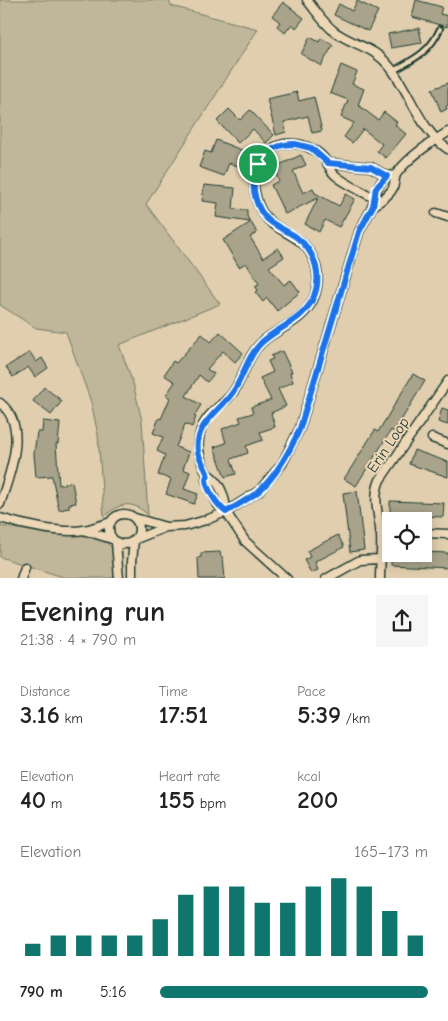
<!DOCTYPE html>
<html lang="en">
<head>
<meta charset="utf-8">
<style>
  body { margin:0; font-family:"Comic Neue",sans-serif; background:#f6f6f6; color:#222; height:100vh; display:flex; flex-direction:column; font-size:19px; white-space:nowrap }
  * { box-sizing:border-box; margin:0 }
  p { font-size:16px; color:#767676 }
  .icon { flex:none; width:28px; height:28px; fill:none; stroke:currentColor; stroke-width:2; stroke-linecap:round; stroke-linejoin:round }
  .map { position:relative; height:578px; overflow:hidden }
  .panel { display:flex; flex-direction:column; background:#fff; flex:1 }
  .panel>* { flex:none }
  .tools { position:absolute; left:382px; top:512px; display:grid; gap:10px }
  .tools a { display:grid; place-items:center; width:50px; height:50px; border-radius:0px; background:#fff; box-shadow:0 2px 12px #0003; font-size:25px }
  .pin { position:absolute; display:grid; place-items:center; width:42px; height:42px; color:#fff; margin:-21px; border:2px solid #fff; border-radius:50%; box-shadow:0 1px 5px #0007 }
  .round { display:grid; place-items:center; flex:none; width:52px; height:52px; border-radius:0px; background:#f6f6f6 }
  .head { display:flex; align-items:center; justify-content:space-between; height:85px; padding:0 20px }
  h1 { font-size:28px; font-weight:800; line-height:38px }
  .stats { display:grid; grid-template-columns:repeat(3,1fr); gap:8px; height:85px; padding:5px 20px }
  .stats div { display:grid; align-content:center }
  .stats b { font-size:25px; font-weight:800 }
  .stats small { font-size:14px; font-weight:400 }
  .stats p { font-size:14px }
  .chart { height:140px; padding:10px 20px }
  .chart p { display:flex; justify-content:space-between }
  .chart svg { width:100%; height:90px; margin-top:5px; stroke:#0f766e; stroke-width:6 }
  ul { padding:0 20px; list-style:none; font-size:16px }
  li { display:grid; grid-template-columns:80px 60px 1fr; align-items:center; height:38px }
  li i { height:12px; border-radius:6px; background:#0f766e }
  .map>svg:first-child { display:block }
</style>
</head>
<body>
<div class="map">
<svg width="448" height="579" viewBox="0 0 448 579">
  <rect width="100%" height="100%" fill="#e1ceae"/>
  <filter id="ink" filterUnits="userSpaceOnUse"><feTurbulence type="fractalNoise" baseFrequency=".02" numOctaves="2"/><feDisplacementMap in="SourceGraphic" scale="10" xChannelSelector="R" yChannelSelector="G"/><feConvolveMatrix kernelMatrix="1 2 1 2 8 2 1 2 1" color-interpolation-filters="sRGB"/></filter>
  <g filter="url(#ink)">
    <path fill="#c0b69a" stroke="#707a67" d="M0,0H169L171,6L258,29L146,204L220,304L119,345L133,383L142,421L148,515C132,500 120,502 104,517L98,435L91,402L66,332L36,328L0,305Z
      M0,526L47,534L94,536L102,538L113,549L114,578H66L0,557Z"/>
    <path fill="#a8a38a" stroke="#1f3d34" d="M416,0L442,7L440,14L448,16L447,27L412,17Z
      M357,1L378,11L368,31L334,15L339,4L352,11Z
      M283,2L304,18L296,28L292,24L285,33L277,26L280,22L272,16Z
      M419,28L422,43L391,48L388,34Z
      M310,37L319,42L321,38L333,45L321,66L301,54Z
      M341,65L357,72L352,84L364,89L358,105L378,120L384,112L397,122L395,125L406,134L386,158L377,151L382,144L363,129L352,143L344,137L354,123L341,117L348,100L330,93Z
      M448,83V105L446,106L447,109L441,112L432,89Z
      M297,92L299,101L314,97L322,131L312,133L308,116L284,122L286,132L276,135L267,99Z
      M229,109L240,120L250,110L274,135L266,143L253,129L238,143L217,121Z
      M216,140L244,151L238,166L229,163L224,176L199,167L205,151L211,153Z
      M301,155L306,165L293,171L303,193L313,188L315,193L339,206L346,194L355,199L339,227L325,220L319,232L305,224L318,198L285,214L271,185L279,181L273,168Z
      M204,185L235,188L233,209L247,210V216L250,222L216,217L218,203L202,201Z
      M251,222L257,233L250,237L263,258L278,248L284,257L269,267L284,285L291,280L300,292L277,311L267,298L263,302L255,292L258,290L255,286L259,284L246,263L239,267L223,240Z
      M220,332L243,353L235,362L223,351L207,369L214,374L207,382L199,375L186,396L201,405L194,416L196,417L192,427L185,424L176,447L189,452L183,469L190,472L184,489L198,494L194,504L166,494L171,479L158,475L165,455L157,451L163,437L153,433L159,418L161,419L170,398L166,395L175,382L164,375L173,361L176,363L202,334L211,342Z
      M282,351L292,372L290,373L293,382L278,389L286,406L271,413L275,427L260,432L263,440L246,446L248,453L231,459L236,474L225,477L214,447L226,443L222,429L241,422L239,417L253,413L251,407L271,400L260,378L273,372L268,361L273,359L271,356Z
      M30,352L36,362L42,358L48,368L35,377L28,367L13,377L6,367Z
      M413,374L425,381L394,432L391,430L356,486L344,479L375,430L378,432Z
      M44,387L62,401L51,415L33,401Z
      M442,408L448,410V425L438,422Z
      M43,421L60,423L58,444H56L59,485L72,482L76,503L69,504V508L59,510L52,476L36,477L34,454L37,432H42Z
      M414,450L448,462V477L409,464Z
      M357,491L364,550L350,552L343,493Z
      M390,501L444,503L443,517L390,514Z
      M338,535L344,547L315,562L318,570L311,573L304,560L310,557L307,551Z
      M220,552L221,557H223L225,579H199L198,558L201,557V553Z
      M424,552L448,553V568L391,565L392,554H424Z"/>
    <g fill="none" stroke-linecap="round" stroke-linejoin="round">
      <g stroke="#1f3d34" stroke-width="8">
        <path id="service" d="M393,71C414,59 429,53 440,29"/>
      </g>
      <g stroke="#1f3d34" stroke-width="11">
        <path id="minor" d="M307,0C316,11 324,24 335,32C355,46 373,46 390,67C410,92 421,132 448,149
          M328,163L371,167L387,176
          M373,206C380,201 389,196 393,188C395,183 394,177 397,173C410,156 430,143 448,132
          M436,213L448,217
          M0,403C30,426 9,476 0,504
          M432,438L448,444
          M207,474L206,480L218,505L226,512L245,541L287,579
          M226,512C226,499 220,480 207,474C196,453 194,430 213,412C220,405 228,400 234,391C244,375 248,355 262,342C277,329 299,323 310,305C319,291 320,273 313,258C300,228 265,235 256,197C254,189 253,180 255,171C259,161 267,150 277,146C287,142 300,143 310,148C316,151 324,157 327,163C330,167 330,171 335,175C345,184 362,191 374,198
          M109 529a15 15 0 1 1 30 0a15 15 0 1 1-30 0Z
          M0,518C22,525 62,534 84,530C93,528 102,525 111,522
          M135,518L166,527
          M83,530L112,539
          M380,532H391
          M424,533L448,534
          M136,539L166,527L185,526L206,520L226,512L259,491L282,464L300,428L359,232C363,224 368,216 372,207C379,191 372,190 387,176L395,175
          M116,542L119,579
          M21,579L25,567
          M132,579V562L134,540
          M326,579L360,560L380,559
          M380,579C380,564 382,549 381,535C379,516 372,498 380,480L448,381"/>
      </g>
      <use href="#service" stroke="#edd7b6" stroke-width="4"/>
      <use href="#minor" stroke="#edd7b6" stroke-width="8"/>
    </g>
  </g>
  <g fill="none" stroke-linecap="round" stroke-linejoin="round" filter="url(#ink)">
    <g stroke="#fff" stroke-width="10">
      <path id="route" d="M295,144L311,148L328,163L371,167L387,176L376,188L373,206L359,232L300,428C290,451 278,474 259,491C249,499 237,505 226,512C218,506 207,490 206,480C206,473 209,480 207,473C204,465 200,460 198,452C194,422 222,411 235,389C244,374 248,356 261,343C279,326 304,321 314,296C320,282 318,263 308,249C290,223 261,233 254,191C253,181 254,171 260,162C268,148 280,144 295,144Z"/>
    </g>
    <use href="#route" stroke="#1a73e8" stroke-width="6"/>
  </g>
  <g text-anchor="middle" stroke-width="4" stroke-linejoin="round" paint-order="stroke">
    <g font-size="15" fill="#1f3d34" stroke="#edd7b6">
      <text transform="translate(388 445) rotate(-56)" y="5">Erin Loop</text>
    </g>
  </g>
</svg>
<div class="tools">
<a><svg class="icon" aria-label="locate" viewBox="0 0 24 24"><circle cx="12" cy="12" r="6"/><path d="M12 2v4M12 18v4M2 12h4M18 12h4"/></svg></a>
</div>
<div class="pin" style="left:258px;top:164px;background:#1e9e55"><svg class="icon" aria-label="arrive" viewBox="0 0 24 24"><path d="M6 21V4h12l-3 4 3 4H6"/></svg></div>
</div>
<section class="panel">
<div class="head"><div><h1>Evening run</h1><p>21:38 · 4 × 790 m</p></div><a class="round"><svg class="icon" aria-label="share" viewBox="0 0 24 24"><path d="M12 15V3M7 8l5-5 5 5M5 13v7h14v-7"/></svg></a></div>
<div class="stats">
<div><p>Distance</p><b>3.16<small> km</small></b></div>
<div><p>Time</p><b>17:51</b></div>
<div><p>Pace</p><b>5:39<small> /km</small></b></div>
</div>
<div class="stats">
<div><p>Elevation</p><b>40<small> m</small></b></div>
<div><p>Heart rate</p><b>155<small> bpm</small></b></div>
<div><p>kcal</p><b>200</b></div>
</div>
<div class="chart"><p><span>Elevation</span>165–173 m</p>
<svg viewBox="0 0 160 44" preserveAspectRatio="none"><path d="M5 44V38M15 44V34M25 44V34M35 44V34M45 44V34M55 44V26M65 44V14M75 44V10M85 44V10M95 44V18M105 44V18M115 44V10M125 44V6M135 44V10M145 44V22M155 44V34"/></svg>
</div>
<ul>
<li><b>790 m</b>5:16<i style="width:100%"></i></li>
</ul>
</section>
</body>
</html>
